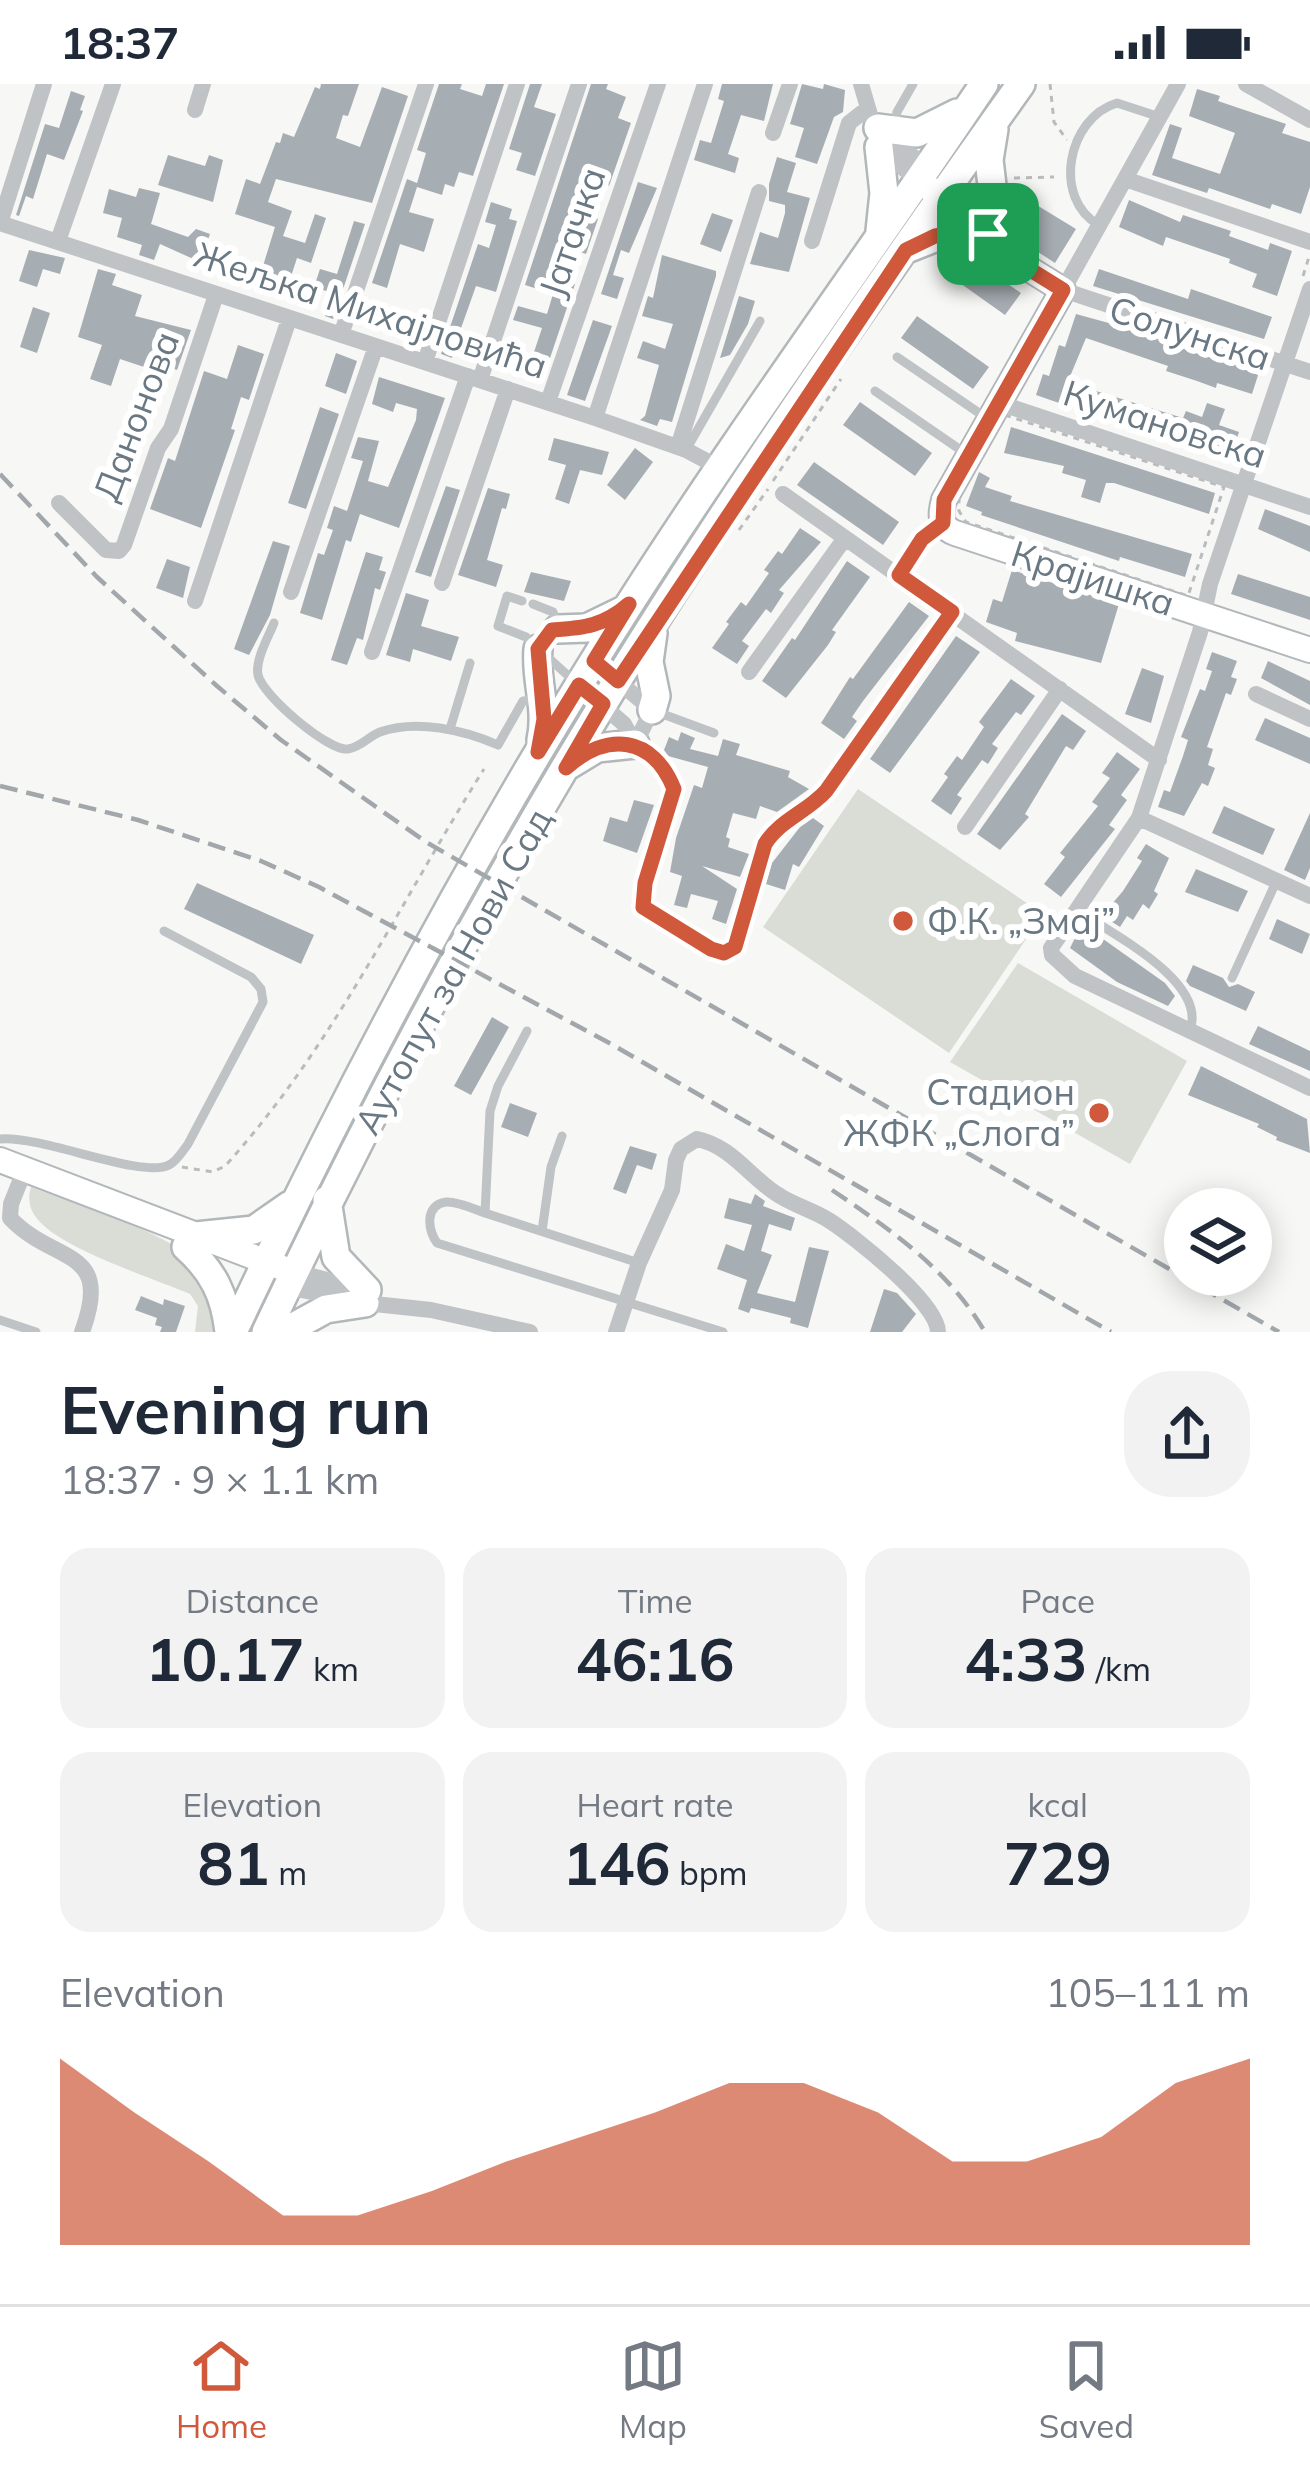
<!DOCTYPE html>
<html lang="en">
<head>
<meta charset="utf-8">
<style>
  body { margin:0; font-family:Mulish,sans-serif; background:#f2f2f3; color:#1f2937; height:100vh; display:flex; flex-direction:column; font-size:45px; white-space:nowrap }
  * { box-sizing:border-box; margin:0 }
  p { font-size:39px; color:#747a83 }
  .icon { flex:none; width:66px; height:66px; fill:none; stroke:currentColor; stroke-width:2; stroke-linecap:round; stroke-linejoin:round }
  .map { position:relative; height:1248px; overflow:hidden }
  .drawer { display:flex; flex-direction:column; background:#fff; flex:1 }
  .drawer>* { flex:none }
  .tools { position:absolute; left:1164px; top:1104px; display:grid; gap:24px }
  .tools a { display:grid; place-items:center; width:108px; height:108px; border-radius:50%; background:#fff; box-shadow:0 6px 30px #0003; font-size:60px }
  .pin { position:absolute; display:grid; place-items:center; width:102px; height:102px; color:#fff; margin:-51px; border-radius:24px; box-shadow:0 6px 18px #0006 }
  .round { display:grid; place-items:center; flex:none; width:126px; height:126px; border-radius:48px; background:#f2f2f3 }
  .summary { display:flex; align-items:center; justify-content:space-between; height:204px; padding:0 60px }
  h1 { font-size:66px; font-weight:700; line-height:90px }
  .stats { display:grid; grid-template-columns:repeat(3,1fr); gap:18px; height:204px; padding:12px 60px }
  .stats div { display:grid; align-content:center; border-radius:30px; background:#f2f2f3; text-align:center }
  .stats b { font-size:60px; font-weight:700 }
  .stats small { font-size:33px; font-weight:400 }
  .stats p { font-size:33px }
  .chart { height:336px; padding:24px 60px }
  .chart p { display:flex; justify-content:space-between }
  .chart svg { width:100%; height:216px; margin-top:12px; fill:#d0593c; opacity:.7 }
  .status { display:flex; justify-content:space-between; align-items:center; height:84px; padding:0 60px; background:#fff; direction:ltr }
  .status svg { height:33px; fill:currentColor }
  .menu { display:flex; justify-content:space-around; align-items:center; height:168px; border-top:3px solid #e0e1e3; background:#fff; font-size:33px; color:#747a83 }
  .menu a { display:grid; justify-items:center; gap:6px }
  .menu .active { color:#d0593c }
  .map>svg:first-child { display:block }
</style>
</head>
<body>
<div class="status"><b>18:37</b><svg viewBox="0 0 49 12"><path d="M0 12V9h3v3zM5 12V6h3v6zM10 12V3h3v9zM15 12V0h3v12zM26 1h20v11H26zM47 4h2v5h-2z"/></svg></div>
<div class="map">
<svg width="1310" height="1248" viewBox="0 0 1310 1248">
  <rect width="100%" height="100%" fill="#f7f7f5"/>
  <path fill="#d9ddd6" d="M858,705L1043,830L949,969L763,843Z
    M1018,879L1187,977L1130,1080L950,978Z
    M31,1103C71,1119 166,1147 194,1177C212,1198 211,1224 215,1248H195L198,1222L190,1210C152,1194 66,1166 40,1138C30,1128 27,1116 31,1103Z"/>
  <path fill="#a7aeb3" d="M321,0H359L348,32L343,31L336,54L360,63L382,3L408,12L372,119L276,95L268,118L292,127L283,152L305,159L315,130L326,134L311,179L297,174L285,211L251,200L257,180L263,182L275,143L235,130L246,95L260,100L276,58L280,59L283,49L294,53L315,3L320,5Z
    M439,0H462L460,5L482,12L486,0H504L473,92L459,88L454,103L445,100L442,111L417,103L409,128L434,135L424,168L400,160L387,204L372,199L407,95L417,99L426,69L417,66Z
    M530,0H542L534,23L556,30L535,92L516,86L522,69L509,65Z
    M591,0H608L606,5L626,13L618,34L631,39L609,102L582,92L571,125L598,135L586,170L557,159L549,192L575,200L548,280L532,274L542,244L513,236L518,222L547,230L553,210L525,201Z
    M722,0H773L764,37L741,31L728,70L739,74L735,89L694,76L700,56L711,59L724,17L718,15Z
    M802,0L823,5L824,0L845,6L843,28L834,33L817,80L795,73L804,44L790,40Z
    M1197,5L1220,12L1218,17L1286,40L1282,49L1310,58V103L1301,130L1272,120L1270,125L1209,104L1207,109L1152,91L1170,40L1182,44L1172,74L1220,90L1235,49L1189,32Z
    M71,7L85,12L80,26L83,27L64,76L47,70L33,115L26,112L19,132L16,131L45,40L59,44Z
    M168,71L205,82L209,71L223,76L213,118L158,101Z
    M777,73L796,79L787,108L810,114L789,188L750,180L760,148L778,154L785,129V121L769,117V100Z
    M638,98L657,104L629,169L621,166L613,191L624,194L617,215L601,210Z
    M139,104L160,109L151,140L188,153L196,145L210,150L200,178L160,160L154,176L139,171L142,161L117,153L122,134L103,129L109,105L136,113Z
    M1129,116L1180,138L1183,131L1231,147L1229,152L1268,166L1270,159L1292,167L1277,212L1252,203L1257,190L1229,179L1230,175L1166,153L1163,162L1119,143Z
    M491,118L512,125L509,135L517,137L496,208L476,202L460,247L481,253L475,272L454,265L452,274L441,270L478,160L489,164L496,141L485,138Z
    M1035,120L1076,145L1055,179L1015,153Z
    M712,129L733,136L721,168L700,160Z
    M354,137L365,140L333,235L325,232L332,209L314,203L320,185L337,190Z
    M29,166L65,174L60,190L43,185L37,203L19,197Z
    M959,166L1021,209L1005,231L943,187Z
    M662,171L716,187V192L672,338L660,335L657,342L640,336L645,332L659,281L637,274L643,257L665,265L673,240L642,232L648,212L653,214Z
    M98,185L116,190L112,201L142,211L135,232L191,246L177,286L149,277L147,284L120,275L111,302L90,295L102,261L78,253Z
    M1099,185L1188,215L1191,205L1272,233L1264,255L1093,202Z
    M739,212L755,217L748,240L730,271L720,274Z
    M33,223L50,229L37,269L20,263Z
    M1076,230L1167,255L1166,259L1205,272L1260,285L1252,310L1217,299L1216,304L1197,297L1166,287L1168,282L1086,254L1059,319L1036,311L1043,290L1049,292L1059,261L1065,263Z
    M917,232L989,283L973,305L901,254Z
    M593,236L612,242L585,317L567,311Z
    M238,261L264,270L249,316L241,313L231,345L235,346L201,444L150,425L168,374L175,377L204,287L227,295Z
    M336,269L357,277L346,310L325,302Z
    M379,293L445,314L399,444L360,430L351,458L346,456L322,536L300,529L318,469L324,471L333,446L327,444L334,422L347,427L363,377L351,374L358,353L379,357L368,397L388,403L416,336L417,325L396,319L393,328L372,320Z
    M1096,307L1183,334L1186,327L1202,333L1207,319L1225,325L1219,341L1239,348L1231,372L1089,328Z
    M860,318L932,369L915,392L843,341Z
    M320,323L339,330L306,425L288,419Z
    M1011,343L1215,409L1209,430L1114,399H1106L1100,419L1081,413L1086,396L1062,389L1064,382L1004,369Z
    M554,354L609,368L602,391L580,386L569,420L555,415L566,381L548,376Z
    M635,364L653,378L625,416L607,401Z
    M814,378L899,438L883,461L797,401Z
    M979,388L990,394L985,403L1012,412L1010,417L1192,470L1185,493L1120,473L1119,477L981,431L982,428L966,422Z
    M446,402L460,406L431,493L415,488Z
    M488,404L510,410L506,425L502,424L487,476L503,481L496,503L458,491Z
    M1265,425L1310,442V468L1258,445Z
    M800,444L821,458L779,506L784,509L771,529L766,525L742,557L749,562L737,580L712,564L729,540L726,538L741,518L746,522L769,489L764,486L778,467L782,470Z
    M273,457L290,462L270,531L249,571L234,565Z
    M366,468L383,473L379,486L386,488L380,506L375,504L363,556L357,554L347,581L331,576Z
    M167,475L190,483L183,514L156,504Z
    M847,477L870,493L832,546L836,548L828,561L786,614L762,597L792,554L795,556Z
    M1012,486L1119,520L1101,579L1015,557L1017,549L986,538L993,515L1002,518Z
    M531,488L571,497L564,517L524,508Z
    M1238,490L1310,513V536L1231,510Z
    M406,509L429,516L421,542L459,553L451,577L413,565L410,578L386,571Z
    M909,518L929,532L863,617L852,633L857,637L844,655L821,639L850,593L853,595Z
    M956,552L980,568L890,689L870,675Z
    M1212,568L1237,577L1231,593L1237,595L1231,611L1226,609L1207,663L1213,665L1208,681L1215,684L1208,702L1202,699L1184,732L1158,723L1164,706L1170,708L1183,672L1188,656L1181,653L1200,605L1205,607L1212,587L1206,585Z
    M1268,577L1310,597V621L1261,594Z
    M1142,584L1164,592L1151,639L1125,630Z
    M1011,595L1035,612L1021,631L1016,628L992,660L998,664L988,680L982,676L957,711L962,714L951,731L931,717L948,693L944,690L957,672L962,676L984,643L979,638Z
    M1062,630L1086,647L1073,666L1066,662L1025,730L1029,733L1000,766L977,750Z
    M1265,634L1310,654V680L1255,656Z
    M681,648L695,654L690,665L718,672L723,655L740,660L736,671L790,687L788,693L809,705L777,728L760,722L756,735L733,729L726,753L730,755L728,763L749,770L740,793L702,782L737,805L726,840L712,835L718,817L691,810L687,824L674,821L682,792L670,788L676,754L694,701L702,704L708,683L668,672L664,666L669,653L678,657Z
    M1117,668L1140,685L1121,711L1127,716L1109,741L1115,745L1061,813L1044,800L1065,773L1060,769L1098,722L1092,718L1110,694L1102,689Z
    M634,716L654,721L637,769L603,757L610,733L627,738Z
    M1224,722L1275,745L1263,771L1212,749Z
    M1310,729V784L1305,796L1284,786Z
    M813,734L824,742L799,783L793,780L785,806L766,800L772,779L800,743Z
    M1146,760L1169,774L1154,807L1158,810L1149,825L1143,820L1133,836L1127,832L1120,843L1098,829L1105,818L1111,821L1123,807L1142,777L1137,774Z
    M1196,785L1248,807L1238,828L1185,808Z
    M197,799L314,851L301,880L184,825Z
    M1277,835L1310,850L1302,870L1269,855Z
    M1082,840L1165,899L1175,912L1168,922L1117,898L1070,864Z
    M1193,881L1223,894L1229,903L1238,900L1255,908L1246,927L1190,902L1186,897Z
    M492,933L509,943L471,1011L454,1002Z
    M1258,942L1310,967V987L1249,960Z
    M1201,982L1307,1035L1310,1069L1276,1056L1277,1053L1257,1043L1259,1040L1188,1011Z
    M510,1019L537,1029L528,1053L501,1043Z
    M630,1062L657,1070L652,1086L637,1081L626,1110L613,1105Z
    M755,1110L765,1117L763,1122L795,1134L791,1147L769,1140L761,1167L772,1171L757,1209L795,1218L809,1163L829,1167L808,1244L790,1239L791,1234L751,1224L749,1229L738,1225L747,1196L717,1185L726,1160L744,1167L752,1141L724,1134L729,1114L751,1120Z
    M884,1205L897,1209L916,1230L902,1248H870Z
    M141,1212L163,1221L164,1215L185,1222L176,1248H160L162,1243L155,1241L157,1234L135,1226Z"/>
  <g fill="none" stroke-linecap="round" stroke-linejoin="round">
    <g stroke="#b1b7ba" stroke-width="28">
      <path id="secondary" d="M929,104L1021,180L1063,206L944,416C940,430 939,443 955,449L1310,566
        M0,1076L280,1183"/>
    </g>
    <g stroke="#b2b7ba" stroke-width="32">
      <path id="primary" d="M878,44L917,49L957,29
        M994,45L989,76L996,135
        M879,63L884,109L880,147
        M909,164L952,147L988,150
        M558,545L587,544L622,527
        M538,565C535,596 548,624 541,656
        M652,626L656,612L649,578L653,549
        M569,681L597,664L635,660
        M327,1116L336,1173L367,1206
        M196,1152L254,1146L290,1121
        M186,1163C213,1187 225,1211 229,1248
        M233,1248C351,997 482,751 632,516C744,341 868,173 984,0
        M266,1248C372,1024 489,805 619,594C745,391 883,194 1021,0
        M284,1248L326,1225L365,1219"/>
    </g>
    <path stroke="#b9bcbe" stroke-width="3" stroke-dasharray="6 6" stroke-linecap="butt" d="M1050,0L1054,38L1067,56
      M1014,94L1054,93
      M1303,192L1309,173
      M1005,331L1224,403L1188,512L966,438L959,427V415Z
      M773,397L841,295
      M739,446L768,405
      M182,1083L213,1088L225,1082C333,963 399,820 484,685"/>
    <path stroke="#bfc3c6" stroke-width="9" d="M894,44L897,28L913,0
      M1099,141C1052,115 1067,34 1117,19L1160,33
      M897,273L985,333
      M875,307L965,369
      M686,366L760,237
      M522,517L507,512L498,542L526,553L536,562
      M533,520L553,528L557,540
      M274,539C268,554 255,576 258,591C262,611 329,668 348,665C361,663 369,652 380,648C416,635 464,646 498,661L523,617L536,616
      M542,568L574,597
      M657,628L714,649
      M450,645L470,579
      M1075,825C1110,849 1208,897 1190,946
      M1232,894L1276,798
      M527,947L498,1002L490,1027L485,1129L639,1179
      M0,1055C41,1051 141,1095 169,1081C176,1078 183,1067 188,1060L263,918L261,905L251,893L164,847
      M485,1129C474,1125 457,1117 446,1118C424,1121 428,1146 437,1159L723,1248
      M542,1147L551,1083L562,1052
      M0,1236L36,1248"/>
    <path stroke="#bfc3c6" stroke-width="16" d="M44,0L0,139L595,334L686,366L718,383
      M861,0L871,34
      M1178,0L1063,206L1310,288
      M1246,0L1310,36
      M195,26L203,0
      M882,48L926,83
      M773,49L790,0
      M880,64L917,96
      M1125,95L1310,158
      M58,157L113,0
      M812,157L849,39L868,24
      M1310,205L1210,500L1200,548L1139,734L1051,864L1052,871L1075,892L1310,1004
      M341,251L426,0
      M425,278L517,0
      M480,296L579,0
      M548,318L658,0
      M999,319L1310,423
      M595,334L705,0
      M678,363L759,108
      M783,410L1159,676
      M59,419L106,466L119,467L124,461L158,364L171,345L216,211
      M900,491L922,455L943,439
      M442,499L508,305
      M291,508L376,262
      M195,517L289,235
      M372,568L468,292
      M749,588L845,454
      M613,593L652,626L635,660
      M579,601L624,640L635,660
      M1256,610L1310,635
      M635,660L651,670L674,705L645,799L643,823L711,865L731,868L765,760C779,736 807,728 826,707L952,528
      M1139,734L1310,812
      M965,743L1060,605
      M25,1085L11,1120L10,1134C54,1181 114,1162 82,1248
      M293,1187L361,1205
      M287,1203L365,1219L431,1226L530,1248
      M616,1248L639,1179L672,1106L676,1076L681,1065L697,1055C732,1062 751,1095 780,1112C796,1122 815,1127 830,1137C856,1154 938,1219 938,1248"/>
    <use href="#secondary" stroke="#fff" stroke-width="24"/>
    <use href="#primary" stroke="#fff" stroke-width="27"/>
    <path stroke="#a1a7ab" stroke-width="4.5" stroke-dasharray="18 9" stroke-linecap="butt" d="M0,390L97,493L217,602L281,656L426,758L1279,1248
      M0,702L138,736L261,777L319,803L611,960L1111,1248
      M832,1106C891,1146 948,1185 985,1248"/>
  </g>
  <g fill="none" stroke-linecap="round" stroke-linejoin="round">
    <g stroke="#fff" stroke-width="24">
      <path id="route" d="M975,146L988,150L1021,180L1063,206L944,416L943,439L922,455L899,491L952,528L826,707C807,728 780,736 765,760L735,863L724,869L711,865L643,823L645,799L674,705C653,652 607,647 566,684L603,620L579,601L538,668L544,635L538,565L552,546C584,544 604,542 629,520L594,577L618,597L906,166L935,152Z"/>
    </g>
    <use href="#route" stroke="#d0593c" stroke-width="15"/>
  </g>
  <g fill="#d0593c" stroke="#fff" stroke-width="4.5">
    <circle cx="903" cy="837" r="12"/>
    <circle cx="1099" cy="1029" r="12"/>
  </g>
  <g text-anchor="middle" stroke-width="12" stroke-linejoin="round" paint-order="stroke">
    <g font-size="36" fill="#697882" stroke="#fff">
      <text transform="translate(572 148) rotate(-71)" y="13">Јатачка</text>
      <text transform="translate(371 226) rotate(18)" y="13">Жељка Михајловића</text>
      <text transform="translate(1190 249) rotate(18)" y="13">Солунска</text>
      <text transform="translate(136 332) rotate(-69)" y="13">Данонова</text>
      <text transform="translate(1165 340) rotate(18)" y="13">Кумановска</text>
      <text transform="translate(1093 494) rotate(18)" y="13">Крајишка</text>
      <text transform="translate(453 887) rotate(-61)" y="13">Аутопут за Нови Сад</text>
    </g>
    <g font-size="36" fill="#697882" stroke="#fff" text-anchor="start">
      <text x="927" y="850">Ф.К. „Змај”</text>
      <text x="1075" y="1021" text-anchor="end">Стадион<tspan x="1075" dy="41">ЖФК „Слога”</tspan></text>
    </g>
  </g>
</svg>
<div class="tools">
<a><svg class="icon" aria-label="layers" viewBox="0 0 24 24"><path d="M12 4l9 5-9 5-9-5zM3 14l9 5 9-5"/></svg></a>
</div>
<div class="pin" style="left:988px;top:150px;background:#1e9e55"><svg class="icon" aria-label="arrive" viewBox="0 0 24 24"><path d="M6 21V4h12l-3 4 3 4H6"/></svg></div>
</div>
<section class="drawer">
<div class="summary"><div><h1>Evening run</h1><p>18:37 · 9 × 1.1 km</p></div><a class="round"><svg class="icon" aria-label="share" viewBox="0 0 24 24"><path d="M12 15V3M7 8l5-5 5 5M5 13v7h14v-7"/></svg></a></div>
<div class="stats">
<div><p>Distance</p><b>10.17<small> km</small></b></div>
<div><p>Time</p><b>46:16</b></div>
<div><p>Pace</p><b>4:33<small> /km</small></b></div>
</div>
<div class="stats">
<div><p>Elevation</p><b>81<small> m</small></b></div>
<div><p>Heart rate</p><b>146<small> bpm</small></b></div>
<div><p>kcal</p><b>729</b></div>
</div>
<div class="chart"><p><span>Elevation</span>105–111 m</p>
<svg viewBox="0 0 160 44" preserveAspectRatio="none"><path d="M0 44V6L10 17L20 27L30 38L40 38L50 33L60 27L70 22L80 17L90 11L100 11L110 17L120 27L130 27L140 22L150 11L160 6V44z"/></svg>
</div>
</section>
<nav class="menu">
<a class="active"><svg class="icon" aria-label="home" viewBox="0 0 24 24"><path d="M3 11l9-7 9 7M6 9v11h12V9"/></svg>Home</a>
<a><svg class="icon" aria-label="map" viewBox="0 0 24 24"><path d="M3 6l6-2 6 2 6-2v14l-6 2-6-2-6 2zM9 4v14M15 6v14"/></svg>Map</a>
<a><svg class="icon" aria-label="saved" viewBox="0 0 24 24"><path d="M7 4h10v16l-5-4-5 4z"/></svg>Saved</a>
</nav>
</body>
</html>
